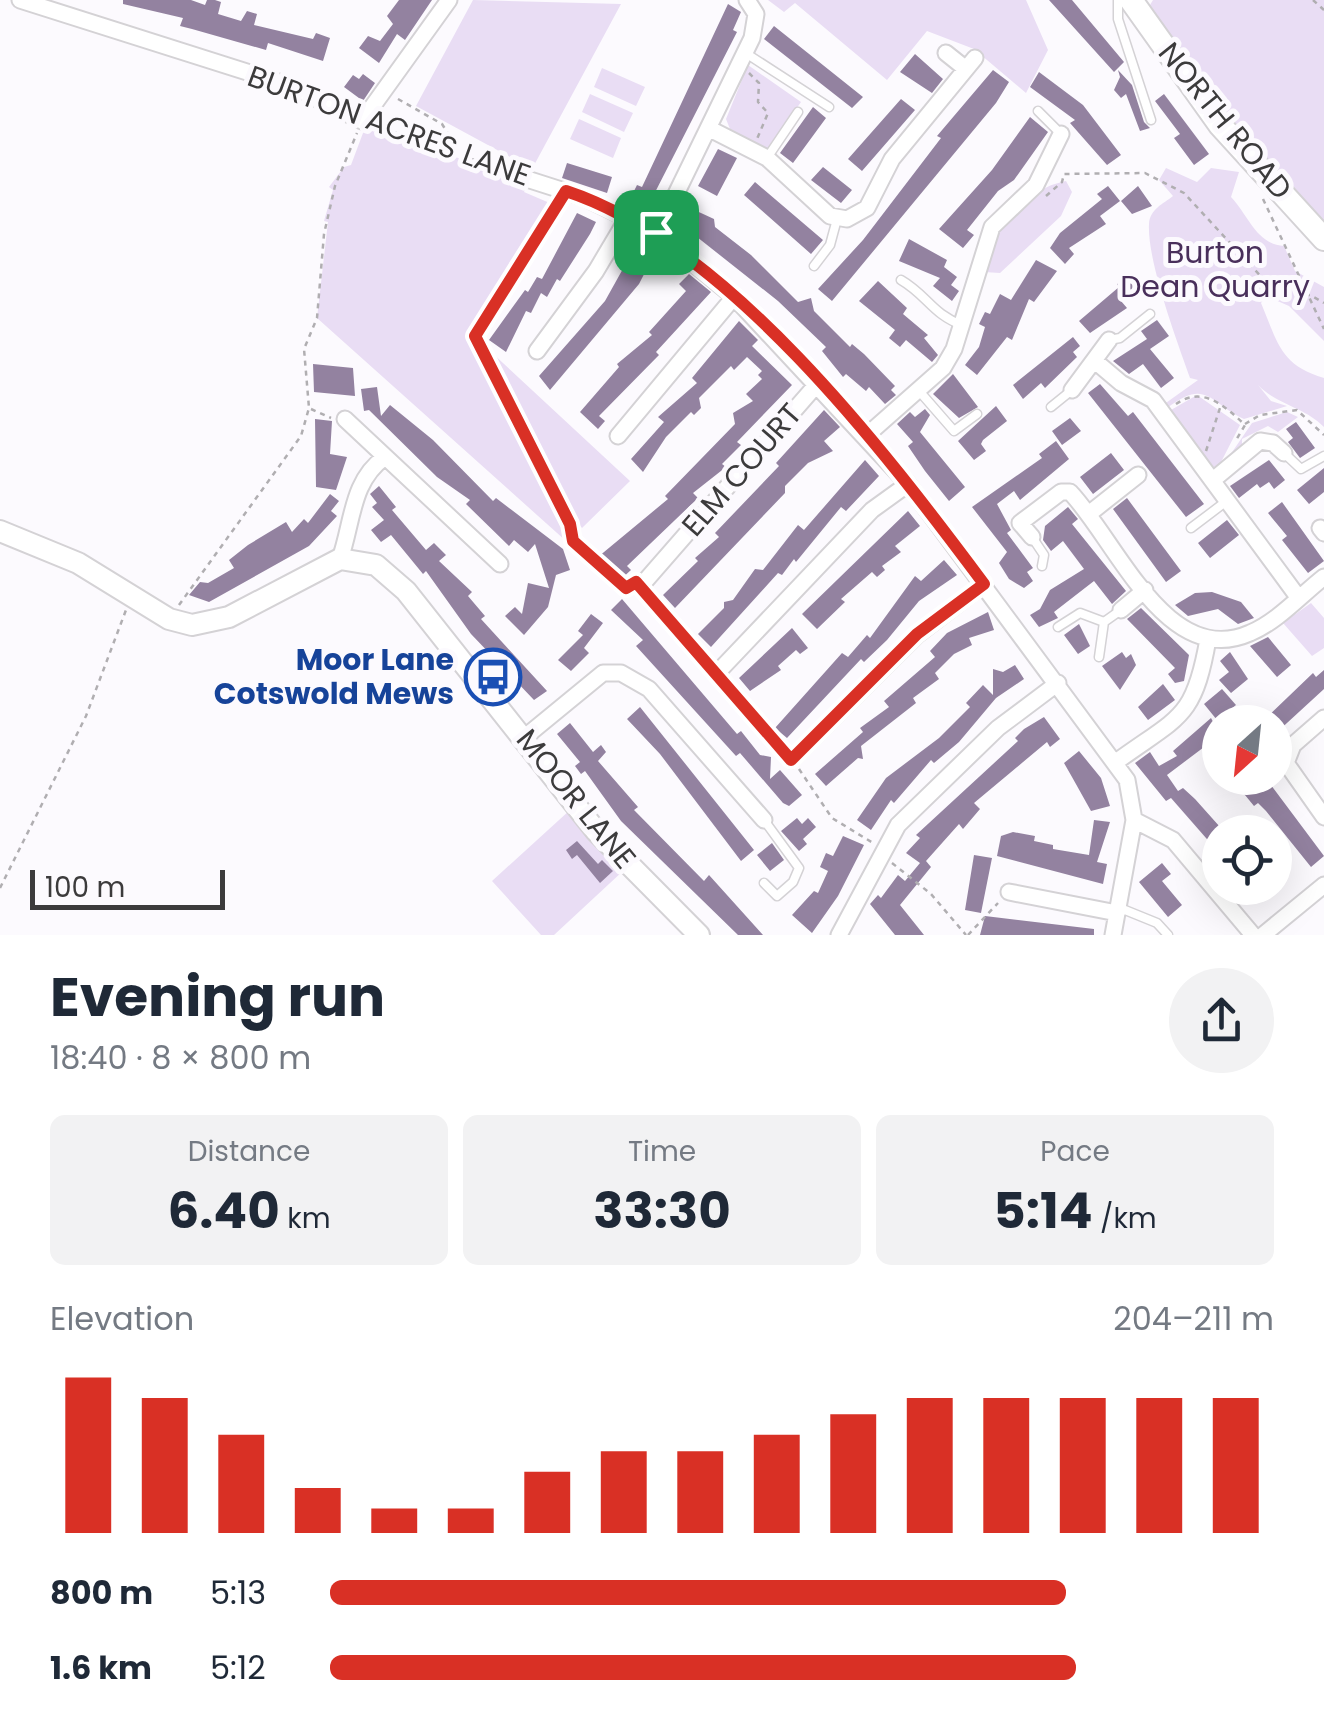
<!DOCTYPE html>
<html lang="en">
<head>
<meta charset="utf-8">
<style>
  body { margin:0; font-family:Poppins,sans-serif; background:#f2f2f3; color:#1f2937; height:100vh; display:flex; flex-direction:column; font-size:38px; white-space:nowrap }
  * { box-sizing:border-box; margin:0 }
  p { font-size:32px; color:#747a83 }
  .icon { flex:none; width:55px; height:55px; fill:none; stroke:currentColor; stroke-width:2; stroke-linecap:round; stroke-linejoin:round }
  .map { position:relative; height:935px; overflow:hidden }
  .drawer { display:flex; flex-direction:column; background:#fff; flex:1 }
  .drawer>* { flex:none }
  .needle { width:65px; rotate:207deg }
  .buttons { position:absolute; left:1202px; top:705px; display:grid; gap:20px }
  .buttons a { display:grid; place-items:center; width:90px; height:90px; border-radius:50%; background:#fff; box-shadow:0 10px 40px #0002; font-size:50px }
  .scale { position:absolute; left:30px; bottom:25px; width:195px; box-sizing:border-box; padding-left:10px; border:5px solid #3c3b3c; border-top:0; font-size:28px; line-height:35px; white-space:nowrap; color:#3c3b3c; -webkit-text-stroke:8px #fcfafe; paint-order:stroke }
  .pin { position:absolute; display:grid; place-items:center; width:85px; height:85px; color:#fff; margin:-42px; border-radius:20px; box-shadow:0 5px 15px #0006 }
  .round { display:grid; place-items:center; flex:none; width:105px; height:105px; border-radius:52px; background:#f2f2f3 }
  .head { display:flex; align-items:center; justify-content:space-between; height:170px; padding:0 50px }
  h1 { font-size:55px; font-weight:700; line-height:75px }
  .metrics { display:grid; grid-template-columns:repeat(3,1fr); gap:15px; height:170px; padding:10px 50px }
  .metrics div { display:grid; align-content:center; border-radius:15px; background:#f2f2f3; text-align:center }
  .metrics b { font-size:50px; font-weight:700 }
  .metrics small { font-size:28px; font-weight:400 }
  .metrics p { font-size:28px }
  .chart { height:280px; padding:20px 50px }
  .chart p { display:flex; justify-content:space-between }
  .chart svg { width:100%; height:180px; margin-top:10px; stroke:#d93025; stroke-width:6 }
  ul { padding:0 50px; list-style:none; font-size:32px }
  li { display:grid; grid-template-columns:160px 120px 1fr; align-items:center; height:75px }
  li i { height:25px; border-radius:12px; background:#d93025 }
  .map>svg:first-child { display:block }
</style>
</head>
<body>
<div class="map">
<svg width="1324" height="935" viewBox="0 0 1324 935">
  <rect width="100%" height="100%" fill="#fcfafe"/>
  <path fill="#e9ddf4" d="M473,0L621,4L532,169L416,106Z
    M768,0H1026L1048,50L1026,93L974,49L927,31L887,80L795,3L784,12Z
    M1153,0H1324V229L1224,117L1147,10Z
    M748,65L801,102L767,150L730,129L726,119Z
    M602,68L645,87L636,106L594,87Z
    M590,94L633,113L624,132L582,112Z
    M579,119L621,138L613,158L570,139Z
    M366,125L528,183L524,192L559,207L476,338L630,481L582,528L559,497L570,524L566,541L317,318L328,222L324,221L333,190L329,187L344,167L351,165Z
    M1166,168L1197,182L1211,168L1239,172L1231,197C1249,216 1256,244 1284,246L1295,271L1324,287V341L1289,306L1266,296L1261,303C1278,343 1280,365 1324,378V427C1305,407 1277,405 1258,385L1271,401L1287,406L1244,419C1208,402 1207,378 1167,408L1163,405L1198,380L1190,378C1177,341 1147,261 1149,224C1150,209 1163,204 1173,196L1159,180Z
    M1066,181L1072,192L1061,216L1000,273L984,272C996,231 992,231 1026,205C1046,190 1037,188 1066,181Z
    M1197,395L1240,425L1219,466L1214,467L1172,417L1171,410Z
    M1287,412L1298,417L1278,432L1268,426L1242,439V446L1226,461L1252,423Z
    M1311,603L1324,618V648L1312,656L1283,623Z
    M570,810L623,871L554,935H541L492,881Z"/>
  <path fill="#9382a0" d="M123,0H191L205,5L207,0H215L221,2L218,14L241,21L247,11L257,14L254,25L313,39L316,33L330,38L323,61L268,43L266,50L192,29L180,26L183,18L123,4Z
    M399,0H432L405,40L397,34L379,63L359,48L368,36L380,41L393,24L387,16Z
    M1049,0H1072L1124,62L1114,72Z
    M728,4L741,12L733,30L737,32L647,208L630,199L637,185L642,187Z
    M774,26L863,97L852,108L764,39Z
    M915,54L943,79L932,93L900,72Z
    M993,70L1009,82L996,103L832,301L818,289L863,240L941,138L937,136Z
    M1118,70L1132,85L1144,122L1150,128L1140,131L1126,94L1121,98L1114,90L1120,77Z
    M1039,72L1083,105L1121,155L1107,165L1070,123L1075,120L1030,87Z
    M363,74L375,83L363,101L344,87L353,75L359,79Z
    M1164,94L1209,154L1194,165L1174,138L1180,134L1155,101Z
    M901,99L915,110L862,171L848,159Z
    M813,107L826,118L793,163L780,153Z
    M1030,117L1048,132L1014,180L998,191L967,230L974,235L963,248L939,229L992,170Z
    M718,149L737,158L717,196L698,186Z
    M567,163L612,177L607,193L562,178Z
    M823,167L852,190L841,203L811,180Z
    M755,182L823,240L811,254L744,195Z
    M1108,186L1120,201L1100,216L1106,224L1069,248L1074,254L1065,264L1050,248L1060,233L1102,199L1097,194Z
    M1138,186L1152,206L1132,214L1121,201Z
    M688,207L714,219L715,227L751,255L798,302L811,298L814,311L850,347L852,344L864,354L895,386L891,390L896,395L885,404L869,387L866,391L846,374L843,377L822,351L826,347L778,301L678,222Z
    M577,213L596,222L590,234L560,281L557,279L547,297L541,293L531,313L526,311L506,352L489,340L525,290L528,292L537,277L542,279Z
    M909,239L947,260L944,267L957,277L951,285L959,291L952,301L933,286L940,278L899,261Z
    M639,240L657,249L639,284L550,390L539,376L605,301Z
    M1036,260L1057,271L1034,302L1029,299L1012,340L1007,337L977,375L965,365L979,347L985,327L979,324L985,312L990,314L1000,294L1011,300Z
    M689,274L711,292L656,352L659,355L599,416L605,421L598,429L580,412L619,367L617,364L652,335L649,332L686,291L679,284Z
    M1138,274L1145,290L1121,301L1127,308L1090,333L1079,321L1119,287L1117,284Z
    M878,281L907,308L903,314L928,335L924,338L938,355L932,362L906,340L900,347L889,338L895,330L859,301Z
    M1157,320L1169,336L1150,349L1174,378L1161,388L1143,364L1129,374L1113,361L1147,339L1141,331Z
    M739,321L758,340L752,346L792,385L737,442L741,445L722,464L726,467L693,493L698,498L627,566L631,570L620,580L598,557L668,499L665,496L735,424L733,413L753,401L746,394L762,379L758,375L762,371L747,357L734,370L731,366L699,398L701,408L694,415L691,412L666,437L643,472L631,459L664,422L658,417L697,383L692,378Z
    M1073,337L1080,346L1073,352L1077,357L1045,388L1041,383L1023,399L1013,385Z
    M313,364L353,368L355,396L314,392Z
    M953,374L978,407L959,418L933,394Z
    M1100,384L1128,416L1133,412L1204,504L1186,517L1088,393Z
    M377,387L381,416L390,405L433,440L493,501L496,498L563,549L570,570L556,575L548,607L524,635L505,616L515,607L522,614L528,583L549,588L535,544L528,552L514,540L509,546L466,504L470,500L437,477L369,410L364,411L361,389Z
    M996,406L1007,421L983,440L981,444L986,451L974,460L958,441Z
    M925,409L930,415L920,432L965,487L949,501L925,471L908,446L913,442L897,424L910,412L915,417Z
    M824,410L840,427L824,441L833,451L808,463L785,486V493L675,608L663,595L698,561L695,558L719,537L715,533L779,466L776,463Z
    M1070,418L1081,431L1062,445L1052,431Z
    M315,419L332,421L330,454L347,457L336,490L316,487Z
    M1296,422L1315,448L1300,458L1288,442L1293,438L1286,429Z
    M1056,441L1069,459L1020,500L1014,491L997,504L1011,530L1007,533L1033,568L1027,572L1033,581L1024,588L1009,579L999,563L1007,552L972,507L1042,458L1039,454Z
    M1111,453L1124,470L1093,494L1080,477Z
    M865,460L879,476L846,511L841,507L796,562L794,559L782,575L778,573L711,647L698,634L724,608V602L733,600L755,569L763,570L798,525L804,530Z
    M1269,460L1285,480L1274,489L1269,482L1260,488L1257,484L1239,498L1230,486Z
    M1324,468V492L1309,504L1297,490Z
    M379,486L396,507L392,510L426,550L434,543L446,555L439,561L472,592L468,596L485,616L481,619L547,691L534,700L471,634L426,571L423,574L391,535L381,542L371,530L384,520L372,507L377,503L370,494Z
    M330,494L339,501L331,511L337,516L309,546L209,602L189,595L200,582L208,583L234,568L229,560L248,545L286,522L292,532L304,519L308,523Z
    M1127,498L1181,571L1166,582L1113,509Z
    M1282,502L1324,561L1308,573L1282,540L1287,536L1268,513Z
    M1068,507L1078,519L1072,524L1126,591L1112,604L1094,581L1054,612L1058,618L1039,627L1030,615L1040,609L1050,590L1084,569L1063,541L1051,551L1043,540L1045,526Z
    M908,511L920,526L895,546L901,552L882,566L885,570L877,577L872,572L841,599L845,602L817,629L802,614Z
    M1227,520L1239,535L1210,558L1198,543Z
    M944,560L957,575L919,601L887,640L864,662L861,659L787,738L775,728L842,653L848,657L867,635L870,638L915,576L921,581Z
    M1212,592L1241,602L1254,618L1238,624L1218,609L1188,616L1175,605L1195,593Z
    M622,599L737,734L741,731L760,755L771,757L770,779L780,770L802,795L789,806L783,803L740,753L736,756L636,646L643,640L611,610Z
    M1141,608L1189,655L1184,681L1175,683L1168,674L1175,668L1127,619Z
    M988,612L994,630L969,638L972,645L954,654L935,673L939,679L913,698L916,703L861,746L863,759L858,758L826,786L815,774L863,732L860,728L889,707L884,701L935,657L930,651L947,633Z
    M591,614L603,623L584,648L589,653L571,671L558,660L583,635L578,631Z
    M1079,624L1090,646L1078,654L1064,635Z
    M792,628L808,648L800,654L796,650L778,666L781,670L750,691L739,678Z
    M1268,637L1291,665L1277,677L1250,646Z
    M1122,652L1126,658L1131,654L1136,665L1120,690L1102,666Z
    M1230,652L1248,679L1231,693L1219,680L1229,672L1220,661Z
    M1015,665L1024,679L996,698L959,742L934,763L931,760L894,803L891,800L871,830L857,820L886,778L939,738L970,707L966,703L983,685L993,695V669L1003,672Z
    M1324,670V689L1275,734V722H1262L1313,673L1316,677Z
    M1163,684L1175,700L1148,720L1138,707Z
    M1222,689L1236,705L1217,720L1204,704Z
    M640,707L754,850L741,861L660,754L627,719Z
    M1044,717L1060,739L1050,747L1047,742L974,803L980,809L963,829L959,824L926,861L931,867L900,905L924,935H895L870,904L878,895L881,898L898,875L905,881L920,863L906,853L920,838L916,835L1018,741L1015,738L1024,729Z
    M1211,718L1220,735L1167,775L1178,791L1183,788L1195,799L1220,827V840L1213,846L1171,798L1166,801L1135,763L1150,752L1159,766L1177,756L1173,751Z
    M570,723L593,752L601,745L606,752L598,761L638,807L634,810L704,881L709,875L763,935H738L621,821L585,771L581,774L575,766L580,762L557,734Z
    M1079,751L1101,778L1110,806L1091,811L1072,777L1064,763Z
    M1231,778L1268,781L1324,856L1311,867L1266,811L1258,803L1254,806Z
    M797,818L802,824L808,818L816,827L803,839L807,844L799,851L781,831Z
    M1094,820L1110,822L1097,862L1107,864L1103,884L997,856L1001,836L1013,832L1035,836L1034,841L1053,845V849L1089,855Z
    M843,836L864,845L838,896L812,933L792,915L814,891L818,893L828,871L820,867L826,853L833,856Z
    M577,841L598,864L602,860L613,871L600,883L577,855L572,859L566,850Z
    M772,843L784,860L770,871L757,855Z
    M974,855L992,858L981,913L965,910Z
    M1162,863L1171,874L1162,881L1182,905L1168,917L1139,882Z
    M985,916L1094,929V935H980Z"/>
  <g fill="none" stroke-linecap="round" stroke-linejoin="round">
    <g stroke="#d4d2d5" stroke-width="11">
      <path id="service" d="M1118,0V19L1151,120
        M744,52L829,107
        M1038,111L1061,134
        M767,158L798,112
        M814,266L830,245L837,219
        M901,280C927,295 932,314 962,325
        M1109,340L1120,338L1150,314
        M920,392L954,431L977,414
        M1051,407L1072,390
        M1284,453L1301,469L1324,456
        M1191,528L1228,500
        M1032,537L1044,555L1042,566
        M1058,627L1080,613L1104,622L1121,610
        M1099,657L1104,622
        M764,820L799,868L793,882L777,896L764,883
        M1117,913L1125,910L1157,923L1168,935"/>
    </g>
    <g stroke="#d4d2d5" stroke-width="19">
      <path id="minor" d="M20,0L291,86L362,121L449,0
        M946,53L966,69
        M710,129L767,158L830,216L847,219L867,208L892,159L975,58
        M530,180L583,197L657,233L734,297L908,484L1127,780L1134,820L1113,935
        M657,233L752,38L756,14L747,0
        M537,351L596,271L628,217
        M1095,361L1121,383L1153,400L1298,597
        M1072,390L1109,340
        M345,419L500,564
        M618,436L734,297
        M866,436L943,368L954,349L992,227L1036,185L1061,134
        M1213,480L1260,441L1273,443L1284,453
        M1090,513L1138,475
        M1320,528L1324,533
        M1032,537L1020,523L1061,492H1070C1116,540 1167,670 1250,633C1277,622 1301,595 1324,577
        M340,559C353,522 351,481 385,457
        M640,587L818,383
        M1121,610L1145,590
        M717,673L872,510L908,484
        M1324,718L1293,745L1286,763L1324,817
        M525,737L603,673H621L649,689L764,820
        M791,760L917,635L984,584
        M1116,762C1179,716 1194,720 1208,639
        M1134,820L1173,840L1253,935
        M1009,892L1117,913
        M839,935L898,825L998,728L1058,683
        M1263,935L1324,885"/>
    </g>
    <g stroke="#d4d2d5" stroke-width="24">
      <path id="tertiary" d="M0,531L78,563L169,619L192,625L229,617L340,559L376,565L406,591L596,831L699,935"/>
    </g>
    <g stroke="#d4d2d5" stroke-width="26">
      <path id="secondary" d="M1131,0L1220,125L1324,239"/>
    </g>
    <path stroke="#b0aeb1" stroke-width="2.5" stroke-dasharray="5 5" stroke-linecap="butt" d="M1313,0L1324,10
      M749,73L759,83L758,102L768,113L757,139
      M398,99L442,124L456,146L452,151
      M376,126L515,174
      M1046,196L1062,182L1064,174L1145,173L1184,193L1278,295H1310L1324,303
      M1263,199L1324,329
      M558,203L475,336L570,524L573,541L627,587
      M1176,404C1202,386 1223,404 1245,425L1235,442
      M311,409L331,418
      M1245,424L1260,415L1297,410L1324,435
      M1206,451L1220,408
      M648,596L706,661
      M179,605L301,436L309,408L304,349L317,318L324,234L335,186L357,133
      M727,686L780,748
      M799,769L832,818L873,843
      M892,863L931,894L966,935
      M0,888L86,716L126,610
      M968,935L998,903"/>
    <use href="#service" stroke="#fff" stroke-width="8"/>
    <use href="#minor" stroke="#fff" stroke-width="15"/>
    <use href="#tertiary" stroke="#fff" stroke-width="20"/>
    <use href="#secondary" stroke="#fff" stroke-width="22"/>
  </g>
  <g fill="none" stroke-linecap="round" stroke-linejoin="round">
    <g stroke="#fff" stroke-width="20">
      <path id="route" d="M566,191C727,244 884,450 984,584L917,634L791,760L636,582L626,588L573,541L570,524L475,336Z"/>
    </g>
    <use href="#route" stroke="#d93025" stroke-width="12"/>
  </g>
  <defs>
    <g id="bus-ring" transform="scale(2.875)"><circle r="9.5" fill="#fcfafe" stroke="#1a4fb4" stroke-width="1.5"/><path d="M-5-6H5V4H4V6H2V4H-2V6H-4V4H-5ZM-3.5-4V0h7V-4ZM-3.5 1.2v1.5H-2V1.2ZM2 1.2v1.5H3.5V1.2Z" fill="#1a4fb4"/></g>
  </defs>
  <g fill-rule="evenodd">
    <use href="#bus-ring" x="493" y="677"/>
  </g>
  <g text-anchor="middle" stroke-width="10" stroke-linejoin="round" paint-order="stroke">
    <g font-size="30" fill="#3c3b3c" stroke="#fcfafe">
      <text transform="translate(1225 121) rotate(51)" y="10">NORTH ROAD</text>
      <text transform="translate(389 126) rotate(20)" y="10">BURTON ACRES LANE</text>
      <text transform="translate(742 470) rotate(-49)" y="10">ELM COURT</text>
      <text transform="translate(576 799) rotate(51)" y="10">MOOR LANE</text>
    </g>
    <g font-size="30" fill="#492f5b" stroke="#fcfafe">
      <text x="1215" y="263">Burton<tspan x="1215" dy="34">Dean Quarry</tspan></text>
    </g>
    <g font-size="30" font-weight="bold" fill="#164399" stroke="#fcfafe" text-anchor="end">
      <text x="454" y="670">Moor Lane<tspan x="454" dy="34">Cotswold Mews</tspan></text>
    </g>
  </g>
</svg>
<div class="buttons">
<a><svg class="needle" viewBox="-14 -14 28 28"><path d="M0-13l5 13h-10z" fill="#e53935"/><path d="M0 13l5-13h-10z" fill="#747a83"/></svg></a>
<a><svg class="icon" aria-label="locate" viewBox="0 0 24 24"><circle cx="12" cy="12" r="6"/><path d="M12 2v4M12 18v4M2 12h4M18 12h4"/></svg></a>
</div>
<div class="scale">100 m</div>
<div class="pin" style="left:656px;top:232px;background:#1e9e55"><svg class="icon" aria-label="arrive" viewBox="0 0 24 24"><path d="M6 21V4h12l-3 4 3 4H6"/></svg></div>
</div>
<section class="drawer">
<div class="head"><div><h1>Evening run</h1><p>18:40 · 8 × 800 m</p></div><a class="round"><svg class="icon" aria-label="share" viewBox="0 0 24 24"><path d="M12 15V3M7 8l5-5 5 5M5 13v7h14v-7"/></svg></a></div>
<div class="metrics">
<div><p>Distance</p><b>6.40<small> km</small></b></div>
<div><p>Time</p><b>33:30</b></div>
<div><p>Pace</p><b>5:14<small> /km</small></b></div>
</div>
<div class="chart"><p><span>Elevation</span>204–211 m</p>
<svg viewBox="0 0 160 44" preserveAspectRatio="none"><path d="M5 44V6M15 44V11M25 44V20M35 44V33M45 44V38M55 44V38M65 44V29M75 44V24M85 44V24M95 44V20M105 44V15M115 44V11M125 44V11M135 44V11M145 44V11M155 44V11"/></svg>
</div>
<ul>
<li><b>800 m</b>5:13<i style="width:78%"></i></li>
<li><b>1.6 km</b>5:12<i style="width:79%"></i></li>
</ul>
</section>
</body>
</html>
